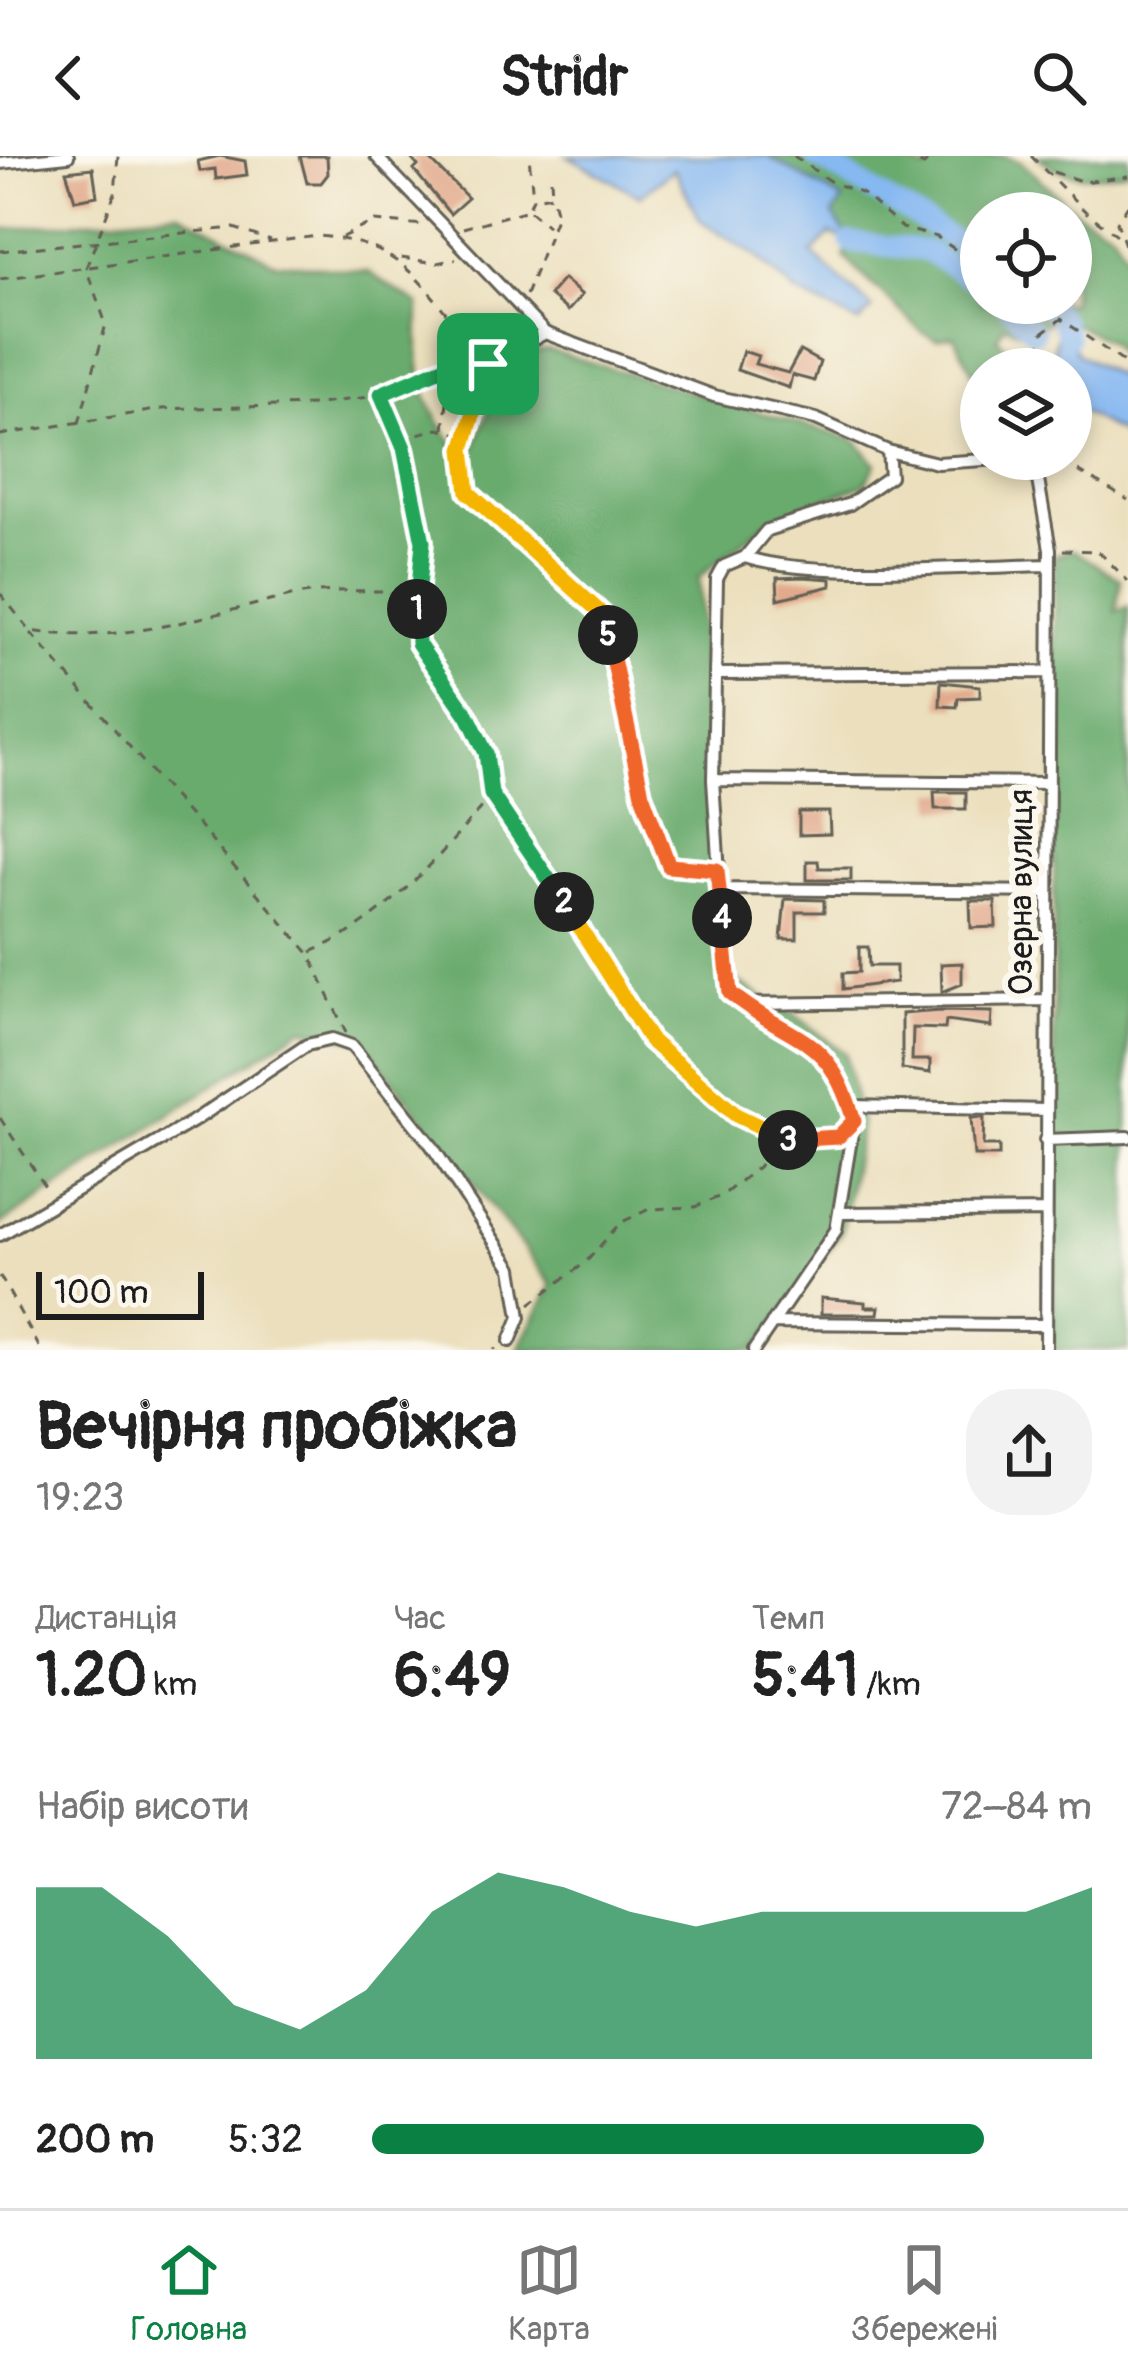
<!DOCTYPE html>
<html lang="uk">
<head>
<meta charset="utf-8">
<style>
  body { margin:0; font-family:Pangolin,sans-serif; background:#f2f2f2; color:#222; height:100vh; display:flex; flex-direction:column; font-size:45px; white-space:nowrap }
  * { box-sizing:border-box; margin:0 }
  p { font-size:39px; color:#767676 }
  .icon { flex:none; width:66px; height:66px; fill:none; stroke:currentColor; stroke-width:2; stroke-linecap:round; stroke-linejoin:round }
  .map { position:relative; height:1194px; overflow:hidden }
  .panel { display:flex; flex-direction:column; background:#fff; flex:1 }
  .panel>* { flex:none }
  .tools { position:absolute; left:960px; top:36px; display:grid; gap:24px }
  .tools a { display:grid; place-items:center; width:132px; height:132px; border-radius:50%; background:#fff; box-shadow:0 6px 18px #0003; font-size:60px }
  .scale { position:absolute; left:36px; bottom:30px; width:168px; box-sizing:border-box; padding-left:12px; border:6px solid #1c1c1c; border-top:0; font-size:33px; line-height:42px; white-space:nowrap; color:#1c1c1c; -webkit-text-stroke:9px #fbf7ec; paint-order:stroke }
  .pin { position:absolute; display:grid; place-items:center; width:102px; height:102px; color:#fff; margin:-51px; border-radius:24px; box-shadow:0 6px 18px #0006 }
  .km { position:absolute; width:60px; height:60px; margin:-30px; border-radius:50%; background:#222; color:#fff; font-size:33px; line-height:60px; text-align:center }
  .round { display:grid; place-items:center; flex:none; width:126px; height:126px; border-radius:48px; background:#f2f2f2 }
  .headline { display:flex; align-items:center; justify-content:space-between; height:204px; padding:0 36px }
  h1 { font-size:66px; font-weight:800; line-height:90px }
  .figures { display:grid; grid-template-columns:repeat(3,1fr); gap:18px; height:204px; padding:12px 36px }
  .figures div { display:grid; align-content:center }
  .figures b { font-size:60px; font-weight:800 }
  .figures small { font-size:33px; font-weight:400 }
  .figures p { font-size:33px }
  .chart { height:336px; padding:24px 36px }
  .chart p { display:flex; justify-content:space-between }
  .chart svg { width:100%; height:216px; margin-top:12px; fill:#0b8043; opacity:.7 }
  ul { padding:0 36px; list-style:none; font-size:39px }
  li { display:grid; grid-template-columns:192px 144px 1fr; align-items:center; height:90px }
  li i { height:30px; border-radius:15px; background:#0b8043 }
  header { display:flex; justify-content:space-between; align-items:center; height:156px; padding:0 36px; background:#fff; font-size:54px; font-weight:800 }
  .tabs { display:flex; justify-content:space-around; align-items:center; height:168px; border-top:3px solid #e0e0e0; background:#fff; font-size:33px; color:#767676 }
  .tabs a { display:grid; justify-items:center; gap:6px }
  .tabs .active { color:#0b8043 }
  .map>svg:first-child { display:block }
</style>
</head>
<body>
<header><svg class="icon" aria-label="back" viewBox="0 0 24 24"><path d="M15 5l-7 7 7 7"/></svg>Stridr<svg class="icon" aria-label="search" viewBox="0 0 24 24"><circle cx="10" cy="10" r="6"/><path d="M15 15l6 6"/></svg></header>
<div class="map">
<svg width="1128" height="1194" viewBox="0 0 1128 1194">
  <rect width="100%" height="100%" fill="#fbf7ec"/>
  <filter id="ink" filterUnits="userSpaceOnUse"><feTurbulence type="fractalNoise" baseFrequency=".00833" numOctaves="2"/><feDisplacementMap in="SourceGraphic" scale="24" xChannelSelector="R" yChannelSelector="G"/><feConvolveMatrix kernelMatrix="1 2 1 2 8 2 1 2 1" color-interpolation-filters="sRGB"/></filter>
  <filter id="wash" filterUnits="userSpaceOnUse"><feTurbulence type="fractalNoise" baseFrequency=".004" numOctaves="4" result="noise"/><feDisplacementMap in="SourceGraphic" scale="48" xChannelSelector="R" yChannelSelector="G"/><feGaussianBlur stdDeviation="2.7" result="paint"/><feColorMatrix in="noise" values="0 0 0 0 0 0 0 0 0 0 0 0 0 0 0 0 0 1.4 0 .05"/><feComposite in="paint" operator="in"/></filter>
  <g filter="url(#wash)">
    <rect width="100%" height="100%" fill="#ebdfbd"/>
    <path fill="#69aa6d" stroke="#426344" stroke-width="3" fill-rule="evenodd" d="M767,0H893L926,14L939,0H1004L1021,6L1078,57L1112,75L1128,102V210L1109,186L1062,161L1022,176L1005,169L997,182L1015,199L1009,213H981L974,219L954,180L936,183L922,176L844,101L850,86L832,59L843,44ZM981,57H1071V147H981Z
      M1038,0H1128V14C1098,23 1061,23 1038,0Z
      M178,56L274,106L368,116L419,149C418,212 416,239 456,290L473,294L504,217L525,196L549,194L857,285L876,308L865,328L767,366L699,421L720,816L795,859L845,897L861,969L841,1078L755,1194H518L552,1129L363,885L302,872L0,1069V74Z
      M1073,394L1121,424L1116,455L1128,451V1194H1053L1055,399Z"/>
    <path fill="#86b8f2" stroke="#516a87" stroke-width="3" d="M568,0H767L843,44L833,59L850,86L830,78L812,98L873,152L859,167L795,136L755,99L700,64L674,13L640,40Z
      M1057,179L1068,182L1078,198L1128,226V282L1071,250V213H1049Z"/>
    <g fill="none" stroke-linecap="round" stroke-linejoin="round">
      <path stroke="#86b8f2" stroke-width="21" d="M814,0L981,100
        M850,86L927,95L981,129
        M1005,147L1034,176
        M1046,147L1061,163L1068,182"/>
    </g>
    <g id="blocks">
      <path fill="#e2aa8d" d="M220,0L245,5L247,19L216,23L215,13L200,15L198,5Z
        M300,0H327L328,18L321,27H307Z
        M409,0H426L468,42L450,58L414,14L418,10Z
        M93,12L97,40L75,44L66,15Z
        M563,123L582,139L568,155L549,139Z
        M743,195L758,200L755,208L788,217L800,195L820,206L814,225L792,219L789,232L737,214Z
        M803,421L831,423V430L778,443L777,422Z
        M941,526L980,530V541L958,542L957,551L940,550Z
        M934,636H966V653H935Z
        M799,656H829L830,678L799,679Z
        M807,705H818L819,712H851V724H807Z
        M785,743L824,744V756H797V783H781Z
        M970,745H995L996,771L971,772Z
        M859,791H868L869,810H896V826L843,833V817L859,816Z
        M962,807V828L942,836L941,808Z
        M940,855L992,856L991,871L946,865L945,873L913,872L912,904H930V917L902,913V858Z
        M971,962H984L983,990H999V1000H974Z
        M821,1142L865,1146V1151H879L878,1158H821Z"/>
    </g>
  </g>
  <g filter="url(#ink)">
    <use href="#blocks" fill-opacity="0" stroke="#646054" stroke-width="3"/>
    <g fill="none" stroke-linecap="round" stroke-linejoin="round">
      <g stroke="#646054" stroke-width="16">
        <path id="minor" d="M376,0L545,177
          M0,7L68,0
          M488,208L545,177L714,240L816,263L888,295L937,307L1000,303
          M888,295L890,320L850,348L767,374L745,401L724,410L717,423L713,624L720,733L1047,736
          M1009,303L1035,307L1050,393L1046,1194
          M745,401C814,424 971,410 1049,409
          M718,518L1049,516
          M713,624L1048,627
          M720,733L731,837L744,848L1047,844
          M746,849L815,890L835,911L854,965L836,1074L754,1194
          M850,950L1046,954
          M1045,984L1128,981
          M841,1057L1045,1055
          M0,1079L192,966L307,889L332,883L352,890L432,990L512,1112L520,1161L510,1185
          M772,1167L1046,1169"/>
      </g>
      <path stroke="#646054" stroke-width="3" stroke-dasharray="9 9" stroke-linecap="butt" d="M794,0L831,26L863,38L902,72L937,81L981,111
        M903,0L924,9L933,0
        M1031,0L1087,57L1128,87
        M1053,16L1084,26L1128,20
        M551,23L552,38
        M1128,49L1117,66L1128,98
        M530,55L548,70
        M463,72L528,54L533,42L529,0
        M342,81L375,65L424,69
        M0,95L234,72L271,85
        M401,102L437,107L456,103
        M0,123L317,80C410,87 425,136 480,199
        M526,139L557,59L552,39L533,42
        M1028,147L1052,163
        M1039,213L1041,178L1061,163L1128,209
        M486,217L463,293L468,336L603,459L642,638L669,710L705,713
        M381,239L404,293L423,386L418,487
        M79,267L106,168L86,112L115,37L118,0
        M444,273L455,172
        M0,279L162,253L313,249L381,239L450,209L475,208
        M401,282L438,273L468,280
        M1045,306L1059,304L1128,344
        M1063,394L1098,395L1128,425
        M0,437L30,475C122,489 198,461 287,441C320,433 355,435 389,435C426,503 481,560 491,638L649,884L736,959L778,983L811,986L839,980
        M31,477L309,797L346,877
        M311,796C383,767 443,698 491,639
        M0,962L48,1035
        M0,1120L41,1194
        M530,1148L586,1106L620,1067L649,1053L695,1051L723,1039L758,1011L777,985
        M495,1194V1192"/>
      <use href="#minor" stroke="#fff" stroke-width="10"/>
    </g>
  </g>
  <g fill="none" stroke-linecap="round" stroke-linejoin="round" filter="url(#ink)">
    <g stroke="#fff" stroke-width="24">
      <path id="split-1" d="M417,453L423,386L404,292L381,238L450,209L488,208"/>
    </g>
    <g stroke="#fff" stroke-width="24">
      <path id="split-2" d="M417,453L418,488L468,560L486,597L491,638L564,746"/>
    </g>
    <g stroke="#fff" stroke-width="24">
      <path id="split-3" d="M564,746L650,884L736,959L788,984"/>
    </g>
    <g stroke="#fff" stroke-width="24">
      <path id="split-4" d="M722,762L730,837C794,889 828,874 854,965L838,981L788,984"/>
    </g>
    <g stroke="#fff" stroke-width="24">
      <path id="split-5" d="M608,479L642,638L669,710L717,714L722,762"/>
    </g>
    <g stroke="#fff" stroke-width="24">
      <path id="split-6" d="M488,208L463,293L468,336L603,459L608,479"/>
    </g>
    <use href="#split-1" stroke="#22a559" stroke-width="15"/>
    <use href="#split-2" stroke="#22a559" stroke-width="15"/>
    <use href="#split-3" stroke="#f5b400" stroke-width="15"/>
    <use href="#split-4" stroke="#f0652b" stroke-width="15"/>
    <use href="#split-5" stroke="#f0652b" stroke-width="15"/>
    <use href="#split-6" stroke="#f5b400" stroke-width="15"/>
  </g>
  <g text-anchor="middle" stroke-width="12" stroke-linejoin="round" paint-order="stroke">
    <g font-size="33" fill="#1c1c1c" stroke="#fbf7ec">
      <text transform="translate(1020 736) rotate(-90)" y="12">Озерна вулиця</text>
    </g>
  </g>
</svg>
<div class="tools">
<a><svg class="icon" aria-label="locate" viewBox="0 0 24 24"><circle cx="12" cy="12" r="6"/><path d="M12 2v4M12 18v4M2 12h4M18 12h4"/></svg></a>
<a><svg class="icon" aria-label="layers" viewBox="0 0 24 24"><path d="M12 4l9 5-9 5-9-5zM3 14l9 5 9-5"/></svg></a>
</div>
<div class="scale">100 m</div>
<div class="pin" style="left:488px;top:208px;background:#1e9e55"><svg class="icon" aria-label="arrive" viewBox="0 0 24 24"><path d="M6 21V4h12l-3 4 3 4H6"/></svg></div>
<b class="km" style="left:417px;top:453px">1</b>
<b class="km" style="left:564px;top:746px">2</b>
<b class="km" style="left:788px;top:984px">3</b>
<b class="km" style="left:722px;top:762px">4</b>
<b class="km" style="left:608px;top:479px">5</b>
</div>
<section class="panel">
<div class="headline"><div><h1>Вечірня пробіжка</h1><p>19:23</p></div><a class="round"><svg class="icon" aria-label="share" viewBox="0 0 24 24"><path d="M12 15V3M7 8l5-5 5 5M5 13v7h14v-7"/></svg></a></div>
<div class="figures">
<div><p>Дистанція</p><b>1.20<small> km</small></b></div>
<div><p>Час</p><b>6:49</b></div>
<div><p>Темп</p><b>5:41<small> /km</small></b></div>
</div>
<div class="chart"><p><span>Набір висоти</span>72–84 m</p>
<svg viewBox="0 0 160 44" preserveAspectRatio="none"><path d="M0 44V9L10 9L20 19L30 33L40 38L50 30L60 14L70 6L80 9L90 14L100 17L110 14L120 14L130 14L140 14L150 14L160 9V44z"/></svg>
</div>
<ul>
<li><b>200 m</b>5:32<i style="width:85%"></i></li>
</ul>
</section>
<nav class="tabs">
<a class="active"><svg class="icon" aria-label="home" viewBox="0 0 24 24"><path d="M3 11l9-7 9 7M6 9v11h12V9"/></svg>Головна</a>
<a><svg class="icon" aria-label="map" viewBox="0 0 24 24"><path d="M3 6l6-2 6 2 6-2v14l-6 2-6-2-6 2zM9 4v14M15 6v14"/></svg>Карта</a>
<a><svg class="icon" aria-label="saved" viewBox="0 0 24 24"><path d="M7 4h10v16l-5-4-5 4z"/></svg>Збережені</a>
</nav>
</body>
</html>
